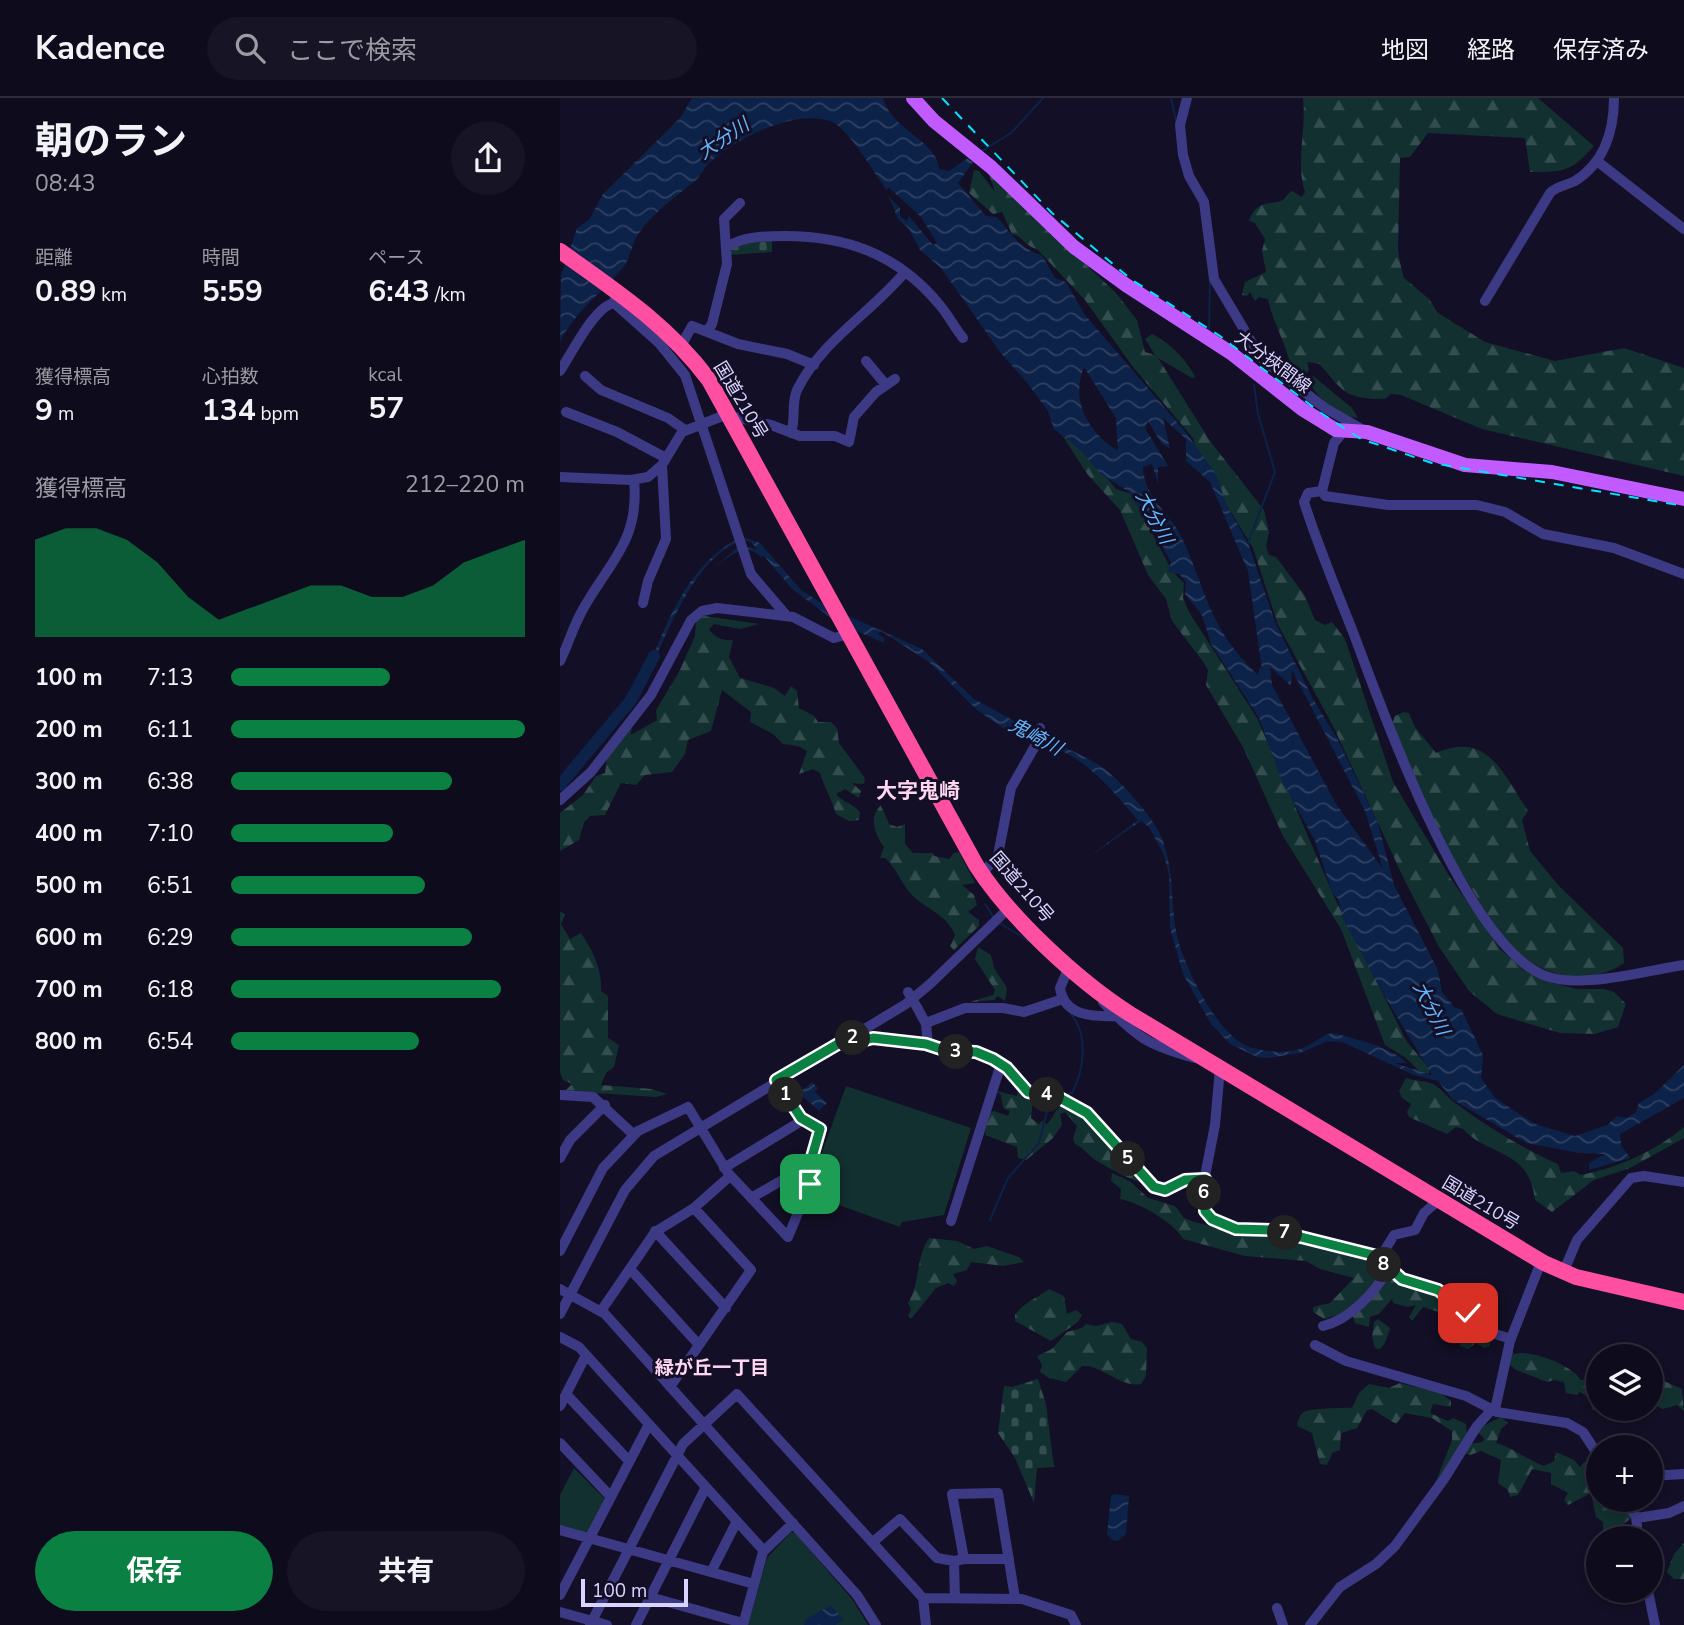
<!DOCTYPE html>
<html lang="ja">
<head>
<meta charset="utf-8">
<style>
  body { margin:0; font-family:"Nunito Sans","Noto Sans JP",sans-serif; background:#171425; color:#f1f3f6; height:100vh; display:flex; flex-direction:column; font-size:26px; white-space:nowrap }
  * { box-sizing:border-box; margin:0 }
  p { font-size:23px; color:#9b9ba3 }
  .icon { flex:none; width:38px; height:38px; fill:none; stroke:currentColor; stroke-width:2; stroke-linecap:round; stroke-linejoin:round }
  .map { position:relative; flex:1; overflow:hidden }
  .sheet { display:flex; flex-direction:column; background:#0e0b1c; width:560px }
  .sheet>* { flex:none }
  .buttons { position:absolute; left:1026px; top:1246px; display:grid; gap:14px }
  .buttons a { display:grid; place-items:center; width:77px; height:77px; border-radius:50%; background:#0e0b1c; box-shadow:0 4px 10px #0003,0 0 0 2px #2e2b3b; font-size:35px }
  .scale { position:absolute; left:21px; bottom:18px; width:107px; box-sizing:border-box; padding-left:7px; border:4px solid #d9d4ff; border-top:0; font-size:19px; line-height:24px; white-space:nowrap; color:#d9d4ff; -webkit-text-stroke:5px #130f26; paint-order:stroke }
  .pin { position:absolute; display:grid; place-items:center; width:60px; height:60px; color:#fff; margin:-30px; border-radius:14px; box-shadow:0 4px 10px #0006 }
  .km { position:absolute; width:35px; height:35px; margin:-18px; border-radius:50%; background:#222; color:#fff; font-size:19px; line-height:35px; text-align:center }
  .round { display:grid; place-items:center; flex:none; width:74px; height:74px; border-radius:37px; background:#171425 }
  .overview { display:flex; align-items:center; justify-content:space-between; height:119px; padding:0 35px }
  h1 { font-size:38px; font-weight:700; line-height:52px }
  .metrics { display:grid; grid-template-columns:repeat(3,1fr); gap:10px; height:119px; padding:7px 35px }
  .metrics div { display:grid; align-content:center }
  .metrics b { font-size:30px; font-weight:700 }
  .metrics small { font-size:19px; font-weight:400 }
  .metrics p { font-size:19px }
  .chart { height:196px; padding:14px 35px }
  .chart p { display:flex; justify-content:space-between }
  .chart svg { width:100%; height:126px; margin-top:7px; fill:#0b8043; opacity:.7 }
  .action { display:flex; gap:14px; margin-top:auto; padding:14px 35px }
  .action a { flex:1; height:80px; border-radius:42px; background:#0b8043; color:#fff; font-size:28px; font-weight:700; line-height:80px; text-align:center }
  .action a+a { background:#171425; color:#f1f3f6 }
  ul { padding:0 35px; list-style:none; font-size:23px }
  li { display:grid; grid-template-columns:112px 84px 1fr; align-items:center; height:52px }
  li i { height:18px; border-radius:9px; background:#0b8043 }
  header { display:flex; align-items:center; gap:42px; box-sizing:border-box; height:98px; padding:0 35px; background:#0e0b1c; border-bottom:2px solid #2e2b3b }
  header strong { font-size:33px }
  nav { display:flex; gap:38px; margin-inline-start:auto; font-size:24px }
  .search { width:490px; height:63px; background:#171425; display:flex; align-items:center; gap:18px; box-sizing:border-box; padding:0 24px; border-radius:38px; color:#9b9ba3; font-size:26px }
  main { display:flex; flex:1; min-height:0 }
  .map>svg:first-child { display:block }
</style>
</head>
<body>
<header>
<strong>Kadence</strong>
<div class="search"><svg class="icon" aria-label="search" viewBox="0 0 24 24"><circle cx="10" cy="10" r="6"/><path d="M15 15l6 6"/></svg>ここで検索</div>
<nav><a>地図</a><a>経路</a><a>保存済み</a></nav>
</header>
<main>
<section class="sheet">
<div class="overview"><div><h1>朝のラン</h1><p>08:43</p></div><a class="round"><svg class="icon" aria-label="share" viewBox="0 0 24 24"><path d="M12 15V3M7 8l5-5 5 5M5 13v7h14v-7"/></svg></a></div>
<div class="metrics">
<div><p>距離</p><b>0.89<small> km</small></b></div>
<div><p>時間</p><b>5:59</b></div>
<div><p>ペース</p><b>6:43<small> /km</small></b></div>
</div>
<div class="metrics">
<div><p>獲得標高</p><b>9<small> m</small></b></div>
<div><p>心拍数</p><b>134<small> bpm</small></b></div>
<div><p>kcal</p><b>57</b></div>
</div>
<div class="chart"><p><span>獲得標高</span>212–220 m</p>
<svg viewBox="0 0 160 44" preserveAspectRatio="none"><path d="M0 44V10L10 6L20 6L30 10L40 18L50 30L60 38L70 34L80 30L90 26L100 26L110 30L120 30L130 26L140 18L150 14L160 10V44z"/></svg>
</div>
<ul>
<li><b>100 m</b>7:13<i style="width:54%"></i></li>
<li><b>200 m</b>6:11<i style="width:100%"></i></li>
<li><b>300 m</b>6:38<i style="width:75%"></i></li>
<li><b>400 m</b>7:10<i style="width:55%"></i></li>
<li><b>500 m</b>6:51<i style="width:66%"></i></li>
<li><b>600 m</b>6:29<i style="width:82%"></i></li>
<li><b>700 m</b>6:18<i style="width:92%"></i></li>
<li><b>800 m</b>6:54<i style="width:64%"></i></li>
</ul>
<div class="action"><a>保存</a><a>共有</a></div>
</section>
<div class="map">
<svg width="1124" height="1527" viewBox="0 0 1124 1527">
  <defs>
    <pattern id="forest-firs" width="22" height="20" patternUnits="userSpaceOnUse" patternTransform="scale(1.75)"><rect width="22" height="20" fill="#12302f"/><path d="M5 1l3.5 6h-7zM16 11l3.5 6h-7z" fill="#344d4e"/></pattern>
    <pattern id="cemetery-stones" width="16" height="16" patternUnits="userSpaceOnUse" patternTransform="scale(1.75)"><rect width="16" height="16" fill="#12302f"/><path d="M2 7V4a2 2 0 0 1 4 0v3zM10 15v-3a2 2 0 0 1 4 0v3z" fill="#344d4e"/></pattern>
    <pattern id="water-waves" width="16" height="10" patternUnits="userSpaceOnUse" patternTransform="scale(1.75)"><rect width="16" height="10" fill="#0c2248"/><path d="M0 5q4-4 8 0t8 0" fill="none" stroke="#2f4163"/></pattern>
  </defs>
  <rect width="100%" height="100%" fill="#130f26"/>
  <path fill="url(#forest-firs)" d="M743,0H978L1034,48C1011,74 1004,74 970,74L965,40L868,35L850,59L840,60L838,152L841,169L844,180L869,201L878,215L925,244L995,263L1064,250L1124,270V378L922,331L841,297L831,296L825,301C787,301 783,295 760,266L747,264L749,272L743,280L734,272L730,274C734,261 711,221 708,201L699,199L695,203L690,194L687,198L682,197L685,184L706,174L702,153L705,141L695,125L689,123C698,98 714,109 724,101C727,99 728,95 732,93L742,99L745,94C735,64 747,31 743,0Z
    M414,72L419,73L435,94L429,76L556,195L577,222L585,254L595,257L585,241L592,236C609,244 627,262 635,279L632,280L598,260L650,343L704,412L709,434L706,448L709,457L716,459L745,498L755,522L765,527L772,524L785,541L833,684L891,781L941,852L964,872L993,885L1017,891H1044L1054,894L1066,906L1058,929L1035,936L1000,935L937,916L909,893L879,849L844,781L774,630L718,527L693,450L639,362L633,340L573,269L525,202L477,151C465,149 463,138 452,136L442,114L433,116L409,95Z
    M752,277L792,310L798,320C779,319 756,299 748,282Z
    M500,334L528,356L556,391L572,396L612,473L624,485L623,500L629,514L697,620L776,803L847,944L869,970V975L862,976L846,960L825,947L781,831L723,738L683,649L646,587L648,572L644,565L612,523L606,501L588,477L560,412L528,377Z
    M144,518L200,526L180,531L154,526L149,531C154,540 164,543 173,542L169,559L180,580L214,590L225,598L231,588L237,593L239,610L254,618L258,624H271L277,630L279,645L305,680L304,686L292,685L301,693L299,700L285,691L276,696C283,705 293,705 300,714L299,722L289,723L276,716C271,700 265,691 260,675L253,671L239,676L247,653L238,648L223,646L213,636L190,624L191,614L162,592L151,633L128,642L125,656L112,674L85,677L76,687L61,685L45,717L30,718L24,724L19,742L0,753V715L23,697L36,678L45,675L47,657L72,627L71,637L97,622L96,612L119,574L135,538L136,523Z
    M844,614L849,615L855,629L876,655C928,632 943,676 968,713L962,722L970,753L999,788L1063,850L1064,865C1048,876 1028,881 1009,878C953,870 932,823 905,780C894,762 880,744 872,725C859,691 848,658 832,626L835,618Z
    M321,707L329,726L337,729L345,726V746L353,755H373L374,758L389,761L394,755L399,754L415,785L402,787L414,797L417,807L408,814L419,822V828L394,852L390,848L395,837C386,815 366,812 351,796C341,785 337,771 325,760H320L324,749C315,735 308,721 321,707Z
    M0,813L5,817L1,826L10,841L21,835C33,854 42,870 41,893L48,898V940L59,947L54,969L46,975L41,987L92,991L107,996L96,999L5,993L12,986L3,982L0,974Z
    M418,849L431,857L434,870L447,890L445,903L438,898L434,902L410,904L433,897L435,892L415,861Z
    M846,980C854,983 864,982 873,986C881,990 886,998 894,1004C923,1026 965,1052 998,1066L1001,1075L1014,1073L1021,1077C1059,1069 1094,1054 1124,1029V1040L1070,1070L1034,1082L992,1114L975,1102C969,1050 930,1060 903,1031L896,1029L887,1036L849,1019L847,1014L851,1006L842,1000L839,993Z
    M458,989L473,1002L471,1020L479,1026L482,1023L487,1026C494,1019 495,1011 504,1006C521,1015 558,1043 560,1063L580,1078L579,1084C566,1079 550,1071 537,1063C527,1057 526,1051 515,1046L513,1040L517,1028L505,1014L500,1016L502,1027L493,1040L466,1062L458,1060L457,1049L425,1037L429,1015L434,1013L448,1018L450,1013L443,1010L441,997L436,993L457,998Z
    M552,1075L571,1084L588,1100L615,1108L624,1120L634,1124L682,1136L715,1137L814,1160L829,1178L873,1193L920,1216L930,1231V1248L924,1250L916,1245L908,1251L900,1248L899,1233L881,1215L863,1209L852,1223L849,1219L856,1207L847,1209L833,1205L832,1201L819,1216L810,1219L809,1229L795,1225L791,1213L764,1221L753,1214V1209L770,1205L794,1180L760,1171L746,1163L685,1158L623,1141C614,1124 578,1104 560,1101L561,1091L551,1083Z
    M369,1140L397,1143L414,1151L427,1148L459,1159L464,1164L443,1168L411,1164L407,1172L393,1176L397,1183L394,1188L388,1185L376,1190L351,1221L348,1218L351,1211L348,1205C361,1184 355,1161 369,1140Z
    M489,1191L504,1198L507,1216L516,1212L522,1217L518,1224L491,1243L455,1223V1217C465,1203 476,1201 489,1191Z
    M818,1221L830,1230L825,1245L820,1251L815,1250L812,1239L814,1224Z
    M552,1224L562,1226L571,1241L582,1244L587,1250L586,1278L581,1286C561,1290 541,1266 522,1268L506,1284L489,1280L480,1274L482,1267L477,1258L492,1251L507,1234L522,1230L526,1226L536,1228Z
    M951,1252L954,1256C971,1251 1012,1267 1021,1282L1038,1281L1039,1311L1032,1312L1031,1301L1020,1294L1017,1297L1006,1295L1004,1284L994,1282L987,1284L956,1272L949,1266L944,1268L940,1264L944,1253Z
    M1090,1277L1122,1291L1124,1313L1117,1307L1103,1311L1090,1305Z
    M840,1285L881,1295L891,1303V1309L873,1306L870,1315L888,1323L893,1320L906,1326L907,1336L875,1386L892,1342V1333L872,1320L845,1315L836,1326L812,1311L807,1312L797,1330L781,1335L780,1352L772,1355L767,1367L760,1366L752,1335L737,1328C738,1322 740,1315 746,1313C750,1311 789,1309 792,1310L799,1295L809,1286L829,1290Z
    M941,1319L948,1325L941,1331L936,1345C953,1350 966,1361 984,1368L994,1363L996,1354L1014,1362L1020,1369L1024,1364H1032L1038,1369V1402H1062L1075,1418L1057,1430L1043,1435V1424L1036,1419L1031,1395L1008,1407L1004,1402L1008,1395L991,1386V1375L972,1371L958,1397L950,1399L948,1392L938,1385L941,1362L921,1353L910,1357L905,1355L909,1346L923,1344L924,1340L915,1332Z
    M1124,1445V1481H1114L1107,1474L1114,1456Z"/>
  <path fill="url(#cemetery-stones)" d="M212,140V154L170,157L172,148Z
    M478,1281L486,1306L494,1369L477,1370L474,1405L455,1360L438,1335L444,1288L452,1289Z"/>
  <path fill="#12302f" d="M286,988L411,1030L384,1117L342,1124L340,1129L273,1105L256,1071Z
    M14,1370L46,1402L29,1436L0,1429V1397Z
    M231,1434L235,1435L292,1501L308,1527H188L207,1460Z"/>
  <path fill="url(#water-waves)" fill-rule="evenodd" d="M132,0H323C332,33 377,42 379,71L389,73L408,60L413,64L398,85L426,118L437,119C451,136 460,151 482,157L495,180L506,184L525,217L624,332L656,376L668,410L688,445L716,526L753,601L777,640L818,725L834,787L878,872L882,894L895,910L901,911L923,957L921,980L935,1000L975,1026L1015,1038L1047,1027L1057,1018L1067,1020L1076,1014L1079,1005L1094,996L1124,967V1000L1060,1036L1061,1047L1070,1060L1029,1072V1065L1045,1056L1020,1055L966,1045L892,1001L878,983L854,977L782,944L768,943L740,955L709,960L697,959L670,946L651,926L623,876L610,830L609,777L604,757L589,729L581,723L526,761L578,722C554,695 529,662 494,650L491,652L446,632L418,613L369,564L321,533L318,536L324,540V545L292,531L284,516L362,551L414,601L471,632L472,636C495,646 518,654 539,667C557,678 589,715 599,734C615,768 610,798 616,833C622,865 658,941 692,950C709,954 733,957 749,947C757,943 763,936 772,935C790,939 837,951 846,965H834L872,977L818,887L783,821L778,801L772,794L755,743L721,681L699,620L651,546L642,517L625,496L626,484L619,476L608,474L611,464L568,393L542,377L518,350L494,331L488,313L468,286L440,254L381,170L360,152L349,131L338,121L329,99L340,110V118L347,123L349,118L373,147L377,145L361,119L328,89L327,93C315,76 288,29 270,23C234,11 174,41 148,66C143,71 141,78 135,83C115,99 91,116 77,138C71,148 70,162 62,171C40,196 14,215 0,244L1,178L17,130L29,122L43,96L120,20ZM524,269L556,320L558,353C528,334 510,303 524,269ZM603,320L626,341V363L650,384L688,473L702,572L700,569L698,577C650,532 648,498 623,442C611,415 584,401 583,369L592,366L598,386V369L608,368L585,330L588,323L601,345L610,351ZM710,569L731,588L732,572L805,713L823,771L776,706L712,587Z
    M183,439L200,445L241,492L263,506L271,520L232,491L204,458L201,459C185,443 169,459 155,469L179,448L197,451L191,444L184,442C133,458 110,534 87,576C86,565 92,560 96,551C113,509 138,457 183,439Z
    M252,984L258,990L255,994L267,1005L259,1013L239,995Z
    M554,1396L569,1398L566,1436L558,1443L552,1442L547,1436L551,1398Z
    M271,1507L284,1522L275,1527H244L246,1521Z"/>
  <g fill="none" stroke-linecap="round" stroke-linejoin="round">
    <path stroke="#0c2248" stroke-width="2" d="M611,0L616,23
      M422,53L451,35L483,0
      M649,233L650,183
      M688,445L715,374L698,316L694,287
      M425,806L434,820
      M441,826L472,845
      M504,997L512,995C524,972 529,937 511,916
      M430,1122L448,1080L479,1045L488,1009L495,1004"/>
    <path stroke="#0c2248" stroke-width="12" d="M0,687L71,602L94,558"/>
    <path stroke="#3d3a85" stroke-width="10" d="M627,0L620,27L623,57L629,78L644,104L654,181L701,260L765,310L807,334
      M1037,63L1124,131
      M167,149C183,138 206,138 225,138C286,138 337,156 378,205C388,216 394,229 403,240
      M925,203L990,95C998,87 1006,88 1015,83C1044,65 1054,33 1054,0
      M53,204L99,245L125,277L191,476L226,517
      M147,233L152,226L167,166L164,121L180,105
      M121,248L132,228L178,246L227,256L254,267
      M306,263L326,287
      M0,273C11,257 38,200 59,205
      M25,278L41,292L108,320L125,332
      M6,314L57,334L106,360
      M783,334L774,345L762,393L765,398L828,407H917L945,414L983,436L1054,450L1124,476
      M231,335C236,320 231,306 237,292C261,243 311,215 345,174
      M0,379L71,382L88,379L102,367L122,334L165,317L211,327L240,338H275L289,344L294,319L316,294L335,281
      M762,393L748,395L744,404C758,448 776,491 793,534C823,614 904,843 983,877C1020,892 1084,873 1124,867
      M83,505L88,483L106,441L102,367
      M0,563C8,547 13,529 22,513C48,465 80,444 74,382
      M0,702L31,674L91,597L131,522L142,513L157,510L233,519L274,540L289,536
      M422,776L438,757L451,690L475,648L480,630
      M509,869L500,890C504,918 533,919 556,918
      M543,904C577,940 588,947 635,960
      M358,911L366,926L368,947
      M366,925L405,910H443L464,914L503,901
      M290,939L299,943L313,940L366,946L392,954H416L433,961L447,970L468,994L498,999L527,1015L596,1090L607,1092L624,1083L645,1081
      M660,970L655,1027L645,1078L646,1117L670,1130L718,1133L817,1158L842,1181L878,1192L932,1235L951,1241
      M0,997L33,999L74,1037
      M0,1060L10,1042L45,1007
      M164,1070L243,1022
      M191,1100L250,1066
      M391,1123L441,966
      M95,1133L166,1210
      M0,1153L43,1070L78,1033L128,1009L168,1075L228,1139L250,1086V1065L260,1032L240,1019L216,982
      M820,1160L834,1137L855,1132L864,1115L879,1102
      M70,1171L139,1247
      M1003,1175L1017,1142L1071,1080L1084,1078L1124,1084
      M0,1191L45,1216L297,1497L316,1527
      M41,1213L95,1134L134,1110L170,1078
      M0,1216L65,1092L94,1058L346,906L370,886L450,809
      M763,1228C789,1222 816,1194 828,1171
      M0,1239L19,1249L204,1453
      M755,1247L786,1263L906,1298L937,1314L1007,1325L1023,1334L1038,1357
      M110,1289L191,1172L134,1110
      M6,1296L69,1363
      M0,1308L26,1257
      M0,1345L51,1399
      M1090,1378L1124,1376
      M1062,1402L1076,1418L1078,1440
      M1077,1420L1109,1415L1124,1408
      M0,1432L194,1486
      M313,1444L340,1421L377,1460L394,1463
      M404,1461H449
      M151,1474L177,1423
      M1088,1493L1095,1527
      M0,1497L89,1326
      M90,1499L183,1525
      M395,1500L394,1463L404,1461L392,1396L438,1395L455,1500
      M717,1510L723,1527
      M0,1514L47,1527
      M30,1527L123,1346L177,1296L363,1500
      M76,1527L146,1389
      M183,1527L203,1454L233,1425
      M366,1527L363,1500L462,1501L511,1517L516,1527
      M750,1527L780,1489L816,1466L835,1448L884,1381L917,1328L936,1307L950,1243L981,1164"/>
    <path stroke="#c25bff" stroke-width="14" d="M353,0L374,23L431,69L514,149L566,187L671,255L742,311L776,332L807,334L905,367L992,374L1124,401"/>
    <path stroke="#ff4fa3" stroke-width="16" d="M0,153C55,192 108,227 149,282L416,767C449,819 518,883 570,916L984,1165L1016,1179L1124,1204"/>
    <path stroke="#00e5ff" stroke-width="2" stroke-dasharray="10 9" stroke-linecap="butt" d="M382,0L492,115L572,182L660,238L761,315L801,341L872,365L1124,408"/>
    <path stroke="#3d3a85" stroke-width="10" d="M348,894L358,911"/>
  </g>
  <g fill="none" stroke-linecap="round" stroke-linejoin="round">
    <g stroke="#fff" stroke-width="14">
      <path id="route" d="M250,1086V1066L260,1031L241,1020L216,982L290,939L301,943L313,940L366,946L387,953L416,954L433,961L447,970L468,994L498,999L527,1015L594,1089L605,1092L625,1082L645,1081V1113L652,1121L676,1131L713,1132L817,1158L842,1181L878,1192L908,1215"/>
    </g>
    <use href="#route" stroke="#0b8043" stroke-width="9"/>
  </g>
  <g text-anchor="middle" stroke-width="6" stroke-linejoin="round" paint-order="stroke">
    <g font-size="18" fill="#d9d4ff" stroke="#130f26">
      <text transform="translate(713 264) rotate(37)" y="6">大分挾間線</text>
      <text transform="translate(181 302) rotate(59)" y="6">国道210号</text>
      <text transform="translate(462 789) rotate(49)" y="6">国道210号</text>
      <text transform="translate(921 1105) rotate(31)" y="6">国道210号</text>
    </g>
    <g font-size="19" font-style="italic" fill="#62b6ff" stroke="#130f26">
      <text transform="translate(163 40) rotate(-34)" y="7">大分川</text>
      <text transform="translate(595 419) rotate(62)" y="7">大分川</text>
      <text transform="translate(476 638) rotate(28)" y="7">鬼崎川</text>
      <text transform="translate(872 910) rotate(63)" y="7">大分川</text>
    </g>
    <g font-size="19" font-weight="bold" fill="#ffd6f0" stroke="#130f26">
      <text x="152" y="1276">緑が丘一丁目</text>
    </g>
    <g font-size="21" font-weight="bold" fill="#ffd6f0" stroke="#130f26">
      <text x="358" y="700">大字鬼崎</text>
    </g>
  </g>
</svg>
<div class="buttons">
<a><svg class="icon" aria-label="layers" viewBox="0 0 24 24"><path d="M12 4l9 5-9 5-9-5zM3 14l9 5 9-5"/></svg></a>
<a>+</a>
<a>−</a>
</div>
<div class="scale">100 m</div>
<div class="pin" style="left:250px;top:1086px;background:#1e9e55"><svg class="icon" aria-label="arrive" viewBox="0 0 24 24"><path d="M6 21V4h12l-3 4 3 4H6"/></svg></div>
<div class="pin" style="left:908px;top:1215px;background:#d93025"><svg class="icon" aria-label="check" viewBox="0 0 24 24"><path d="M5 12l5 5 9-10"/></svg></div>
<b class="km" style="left:226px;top:997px">1</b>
<b class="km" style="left:293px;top:940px">2</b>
<b class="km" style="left:396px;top:954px">3</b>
<b class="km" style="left:487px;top:997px">4</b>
<b class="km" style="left:568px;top:1061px">5</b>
<b class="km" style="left:644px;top:1095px">6</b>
<b class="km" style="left:725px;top:1135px">7</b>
<b class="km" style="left:824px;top:1167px">8</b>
</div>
</main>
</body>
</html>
